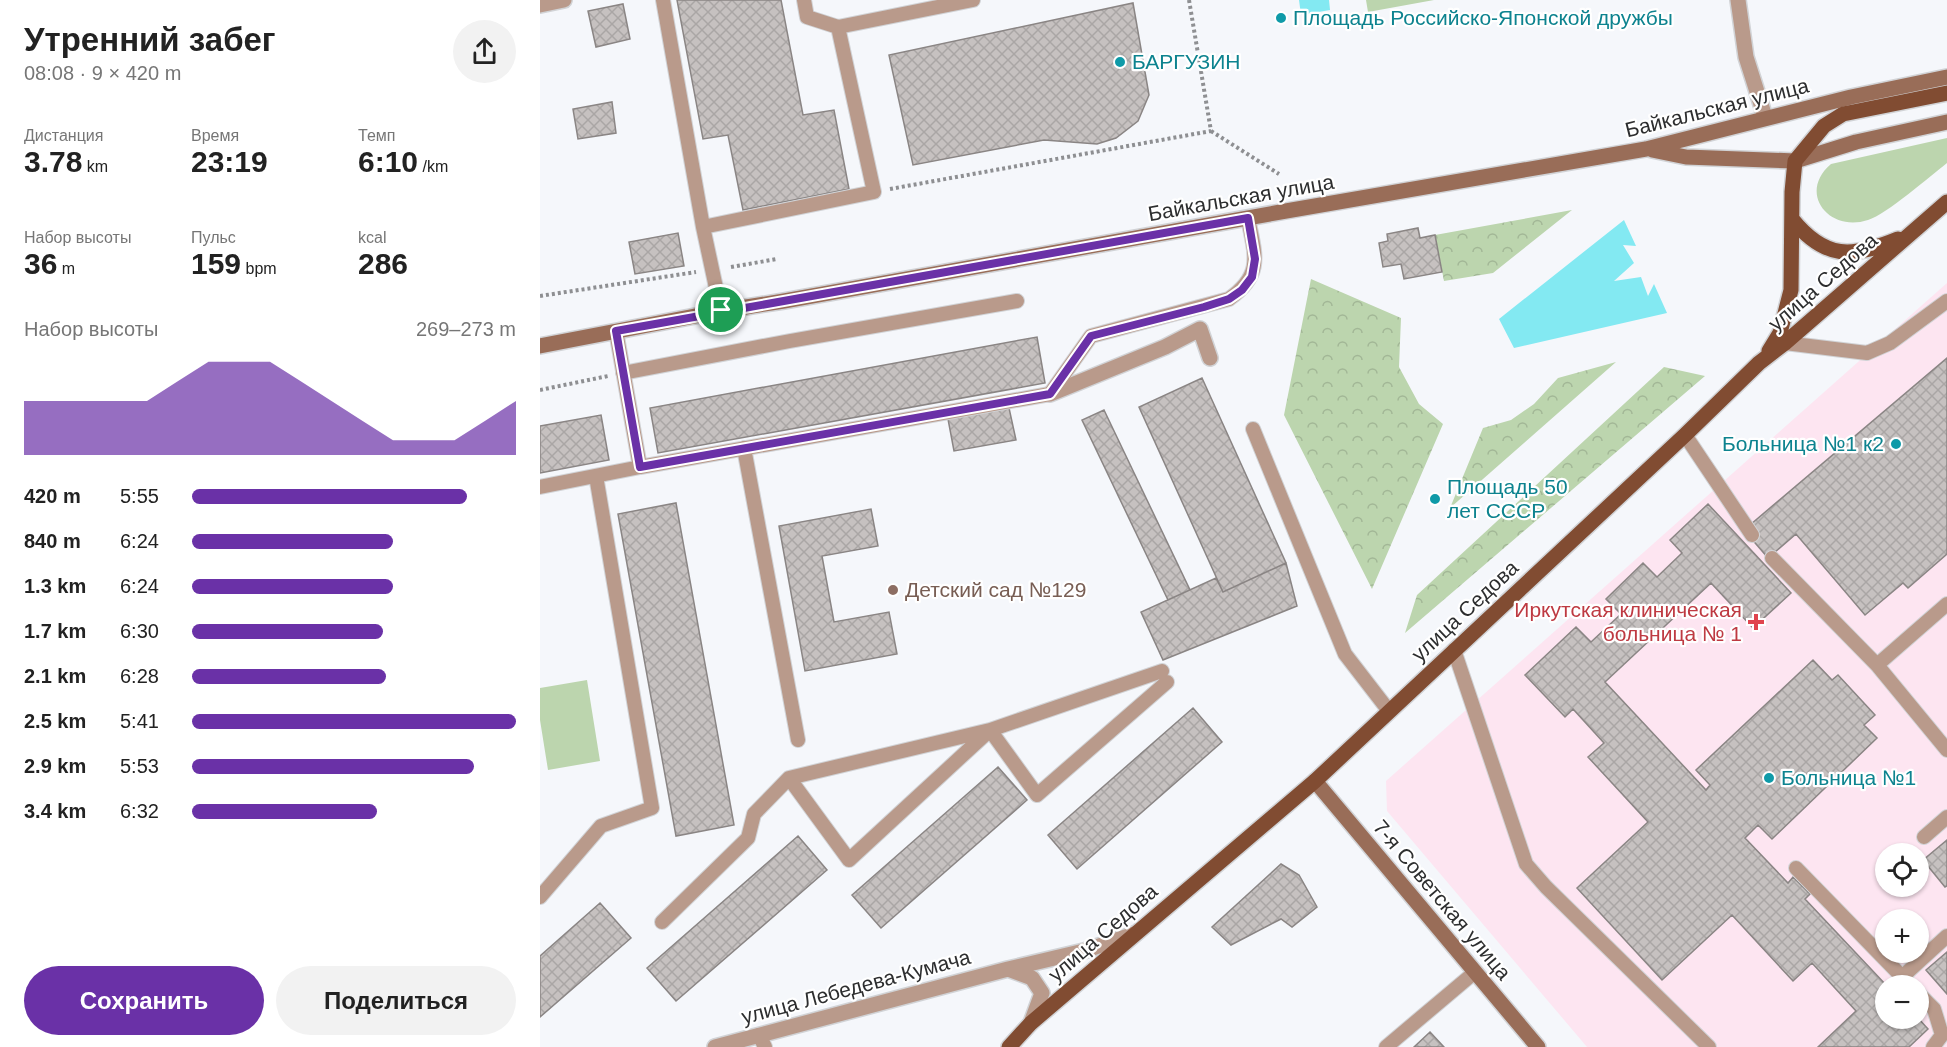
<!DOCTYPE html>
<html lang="ru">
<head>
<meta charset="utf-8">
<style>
  body { margin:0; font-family:Helvetica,sans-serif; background:#f2f2f2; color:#222; height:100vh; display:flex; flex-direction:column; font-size:22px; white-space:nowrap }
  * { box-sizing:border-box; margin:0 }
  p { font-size:20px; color:#767676 }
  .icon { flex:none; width:33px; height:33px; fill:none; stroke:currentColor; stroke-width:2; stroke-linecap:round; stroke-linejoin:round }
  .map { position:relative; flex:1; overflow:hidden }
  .drawer { display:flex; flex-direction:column; background:#fff; width:540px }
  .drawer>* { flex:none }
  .buttons { position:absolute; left:1335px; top:843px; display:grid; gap:12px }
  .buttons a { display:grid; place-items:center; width:54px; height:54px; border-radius:50%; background:#fff; box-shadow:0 2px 4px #0004; font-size:30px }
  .pin { position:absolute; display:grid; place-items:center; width:51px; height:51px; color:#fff; margin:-26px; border:3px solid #fff; border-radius:50%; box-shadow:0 2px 6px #0007 }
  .round { display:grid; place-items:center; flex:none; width:63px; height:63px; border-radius:32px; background:#f2f2f2 }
  .overview { display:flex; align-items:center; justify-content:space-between; height:102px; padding:0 24px }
  h1 { font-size:33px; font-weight:800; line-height:45px }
  .metrics { display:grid; grid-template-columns:repeat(3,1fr); gap:9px; height:102px; padding:6px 24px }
  .metrics div { display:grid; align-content:center }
  .metrics b { font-size:30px; font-weight:800 }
  .metrics small { font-size:16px; font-weight:400 }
  .metrics p { font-size:16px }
  .chart { height:168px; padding:12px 24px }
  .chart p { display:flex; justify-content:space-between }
  .chart svg { width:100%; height:108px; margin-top:6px; fill:#6a31a7; opacity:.7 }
  .action { display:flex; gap:12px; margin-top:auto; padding:12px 24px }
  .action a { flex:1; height:69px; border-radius:36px; background:#6a31a7; color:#fff; font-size:24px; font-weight:800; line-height:69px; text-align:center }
  .action a+a { background:#f2f2f2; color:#222 }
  ul { padding:0 24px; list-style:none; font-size:20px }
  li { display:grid; grid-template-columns:96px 72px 1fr; align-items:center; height:45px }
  li i { height:15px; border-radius:8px; background:#6a31a7 }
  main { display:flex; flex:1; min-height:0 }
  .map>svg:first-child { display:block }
</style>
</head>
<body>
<main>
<section class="drawer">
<div class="overview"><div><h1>Утренний забег</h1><p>08:08 · 9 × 420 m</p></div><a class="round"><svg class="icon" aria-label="share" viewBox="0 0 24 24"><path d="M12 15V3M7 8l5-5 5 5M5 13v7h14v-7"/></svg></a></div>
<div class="metrics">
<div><p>Дистанция</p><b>3.78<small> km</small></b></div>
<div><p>Время</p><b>23:19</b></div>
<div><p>Темп</p><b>6:10<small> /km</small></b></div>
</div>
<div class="metrics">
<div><p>Набор высоты</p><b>36<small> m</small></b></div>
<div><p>Пульс</p><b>159<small> bpm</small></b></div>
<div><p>kcal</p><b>286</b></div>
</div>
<div class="chart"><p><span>Набор высоты</span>269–273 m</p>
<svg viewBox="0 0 160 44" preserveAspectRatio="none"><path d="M0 44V22L10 22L20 22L30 22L40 22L50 14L60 6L70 6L80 6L90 14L100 22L110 30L120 38L130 38L140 38L150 30L160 22V44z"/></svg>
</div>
<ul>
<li><b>420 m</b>5:55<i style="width:85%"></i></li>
<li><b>840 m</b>6:24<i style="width:62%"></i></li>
<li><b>1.3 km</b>6:24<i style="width:62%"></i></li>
<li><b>1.7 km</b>6:30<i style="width:59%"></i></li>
<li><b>2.1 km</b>6:28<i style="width:60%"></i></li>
<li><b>2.5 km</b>5:41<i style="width:100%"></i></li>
<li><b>2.9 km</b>5:53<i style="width:87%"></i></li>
<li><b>3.4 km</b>6:32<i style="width:57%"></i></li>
</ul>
<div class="action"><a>Сохранить</a><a>Поделиться</a></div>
</section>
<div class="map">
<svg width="1407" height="1047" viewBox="0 0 1407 1047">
  <defs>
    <pattern id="park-crowns" width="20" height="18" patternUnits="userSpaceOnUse" patternTransform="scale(1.5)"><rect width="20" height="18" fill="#bcd5ae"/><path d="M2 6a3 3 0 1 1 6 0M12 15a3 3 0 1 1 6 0" fill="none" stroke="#a2b796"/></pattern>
    <pattern id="building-cross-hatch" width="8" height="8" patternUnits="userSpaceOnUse" patternTransform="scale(1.5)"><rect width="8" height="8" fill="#c6c1c0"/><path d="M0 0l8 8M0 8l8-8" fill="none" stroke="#aaa6a5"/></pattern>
  </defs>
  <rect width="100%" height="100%" fill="#f5f7fb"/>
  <path fill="#fde5f1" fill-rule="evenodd" d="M1407,283V1047H1047L847,811L846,781ZM1346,854H1378V886H1346ZM1346,920H1378V952H1346ZM1346,986H1378V1018H1346Z"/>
  <path fill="#bcd5ae" d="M826,0H894L828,12Z
    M1407,138V163C1389,177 1347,214 1328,220C1289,233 1257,193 1291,164Z
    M47,680L60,761L8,770L0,720V688Z"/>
  <path fill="url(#park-crowns)" d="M1032,210L953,273L904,281L895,235Z
    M771,279L861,318L859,367L879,404L903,424L832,589L744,415Z
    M1076,362L910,508L943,428L971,420L994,404L1018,378Z
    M1124,367L1165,376L865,633L877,595Z"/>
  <path fill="#83e9f2" d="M759,0H789L790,10L761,15Z
    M1084,220L1096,246L1083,245L1094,263L1074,281L1101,277L1108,296L1114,284L1127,313L974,348L959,319Z"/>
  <path fill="url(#building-cross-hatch)" stroke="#8a8584" stroke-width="1.5" d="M137,0H241L263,115L294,110L309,189L203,210L188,135L163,139Z
    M593,3L609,95L598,121L576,138L557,144L504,140L373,165L349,55Z
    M83,4L90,39L56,47L48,11Z
    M72,102L76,133L38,139L33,109Z
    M878,228L880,238L895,235L902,272L864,279L861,264L843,267L839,243L848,241L847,234Z
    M138,233L144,266L95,274L89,242Z
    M497,337L505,383L118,453L110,408Z
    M1407,358V554L1368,588L1363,583L1325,615L1256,534L1228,558L1204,530Z
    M662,378L746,563L683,592L599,407Z
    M469,408L476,440L414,451L408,419Z
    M564,410L650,590L628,600L542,420Z
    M61,415L69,460L0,473V426Z
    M136,503L194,825L136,836L78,514Z
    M1168,504L1251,593L1213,628L1171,583L1065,682L1166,790L1170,785L1156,770L1273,660L1292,680L1298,675L1335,715L1324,725L1337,738L1232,839L1218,825L1205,838L1248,883L1253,877L1270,894L1265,899L1347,986H1346V1018H1378L1388,1029L1369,1047H1278L1316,1011L1272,963L1253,981L1192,915L1122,980L1037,888L1108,822L1048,757L1064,743L1033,709L1025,717L985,675L1036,627L1051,642L1081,614L1066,599L1103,563L1117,577L1142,553L1130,540Z
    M331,509L338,546L282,556L294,622L349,612L357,654L265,671L239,526Z
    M746,563L757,606L623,660L601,612L676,578L683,592Z
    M653,708L682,742L537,869L508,835Z
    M458,767L487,800L341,928L312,895Z
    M258,836L287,870L136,1001L107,968Z
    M1407,840V886L1405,887L1383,860Z
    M741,864L759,875L777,907L752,927L741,919L691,945L672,927Z
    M60,903L91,938L0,1017V956Z
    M1407,952V994L1386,970Z
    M890,1032L904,1047H874Z"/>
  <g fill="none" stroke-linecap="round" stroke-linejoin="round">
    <g stroke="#d1d3d6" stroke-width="16">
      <path id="lane" d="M123,0L163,227L181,311
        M298,27L433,0
        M163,227L334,192L298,27L267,17L264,0
        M76,331L100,467L510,394L551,336L689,299C724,274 715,255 708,218
        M1245,343L1327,353L1350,343L1407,301
        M83,373L250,341L477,301
        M713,429L805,654L849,711
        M1145,435L1212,535
        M204,448L258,740
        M0,487L100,467
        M1232,558L1337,665L1407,604
        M914,650L986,864L1006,887L1169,1047
        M1337,665L1407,750
        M622,671L450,730L497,795L627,682
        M450,730L309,860L249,778Z
        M1384,837L1407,817
        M1256,868L1371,986
        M0,897L61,826L112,808L56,476
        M122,922L208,838L214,814L249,778
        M1362,977L1407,936
        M1378,993L1394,1009L1402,1035L1393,1047
        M219,1035L225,1047
        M846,1047L935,972"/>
    </g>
    <g stroke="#d1d3d6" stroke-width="18">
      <path id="street" d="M1198,0L1206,57L1225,117
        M0,5L24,0
        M510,394L625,347L660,329L670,358
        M468,969L492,978L502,993L491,1023
        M175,1047L468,969L544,951L594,934"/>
    </g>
    <g stroke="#d1d3d6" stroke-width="18">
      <path id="secondary" d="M1112,150L1146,157L1255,161L1316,142L1407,122
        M0,346L181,311L244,301L746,211L1106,149L1311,97L1407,77
        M775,781L998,1047"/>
    </g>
    <g stroke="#d1d3d6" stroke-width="18">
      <path id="primary" d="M1252,219C1285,260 1312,258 1358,239
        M1229,351L1240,333L1251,290L1252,192L1255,161L1284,126L1303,114L1407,93
        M469,1047L491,1023L775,781L1145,435L1219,363L1245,343L1407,202"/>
    </g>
    <path stroke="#8e8f92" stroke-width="4" stroke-dasharray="3 3" stroke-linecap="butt" d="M671,131L739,174
      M350,189L671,131L649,0
      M191,267L237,259
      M0,296L156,272
      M0,390L68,376"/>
    <use href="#lane" stroke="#b99a8b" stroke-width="14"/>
    <use href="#street" stroke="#b99a8b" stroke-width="15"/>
    <use href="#secondary" stroke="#996d58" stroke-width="15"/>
    <use href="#primary" stroke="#814c32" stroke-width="15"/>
  </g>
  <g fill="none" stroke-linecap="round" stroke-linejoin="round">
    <g stroke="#fff" stroke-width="12">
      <path id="route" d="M708,218L715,259L712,277L702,290L689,299L664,307L551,336L510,394L100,467L76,331Z"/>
    </g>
    <use href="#route" stroke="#6a31a7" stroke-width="8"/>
  </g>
  <g fill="#0f9aa8" stroke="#fff" stroke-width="2">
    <circle cx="741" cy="18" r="6"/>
    <circle cx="580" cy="62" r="6"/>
    <circle cx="1356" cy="444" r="6"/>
    <circle cx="895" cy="499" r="6"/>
    <circle cx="1229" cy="778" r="6"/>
  </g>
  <circle fill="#8d6e63" stroke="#fff" stroke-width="2" cx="353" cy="590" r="6"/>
  <path fill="#e0444e" stroke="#fff" stroke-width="2" d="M1213 613h6v6h6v6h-6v6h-6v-6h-6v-6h6z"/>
  <g text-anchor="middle" stroke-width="4.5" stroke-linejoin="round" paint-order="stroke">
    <g font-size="21" fill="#0d838f" stroke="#fff" text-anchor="start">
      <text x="753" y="25">Площадь Российско-Японской дружбы</text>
      <text x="592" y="69">БАРГУЗИН</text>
      <text x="1344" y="451" text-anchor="end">Больница №1 к2</text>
      <text x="907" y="494">Площадь 50<tspan x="907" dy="24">лет СССР</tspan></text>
      <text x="1241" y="785">Больница №1</text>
    </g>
    <g font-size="21" fill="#2d2e2f" stroke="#fff">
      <text transform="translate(1177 108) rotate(-14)" y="7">Байкальская улица</text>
      <text transform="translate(701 198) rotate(-10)" y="7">Байкальская улица</text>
      <text transform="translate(1283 282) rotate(-41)" y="7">улица Седова</text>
      <text transform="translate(925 611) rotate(-43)" y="7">улица Седова</text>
      <text transform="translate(902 900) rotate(50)" y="7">7-я Советская улица</text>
      <text transform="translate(563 933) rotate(-41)" y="7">улица Седова</text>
      <text transform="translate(316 987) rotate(-15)" y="7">улица Лебедева-Кумача</text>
    </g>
    <g font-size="21" fill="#785e54" stroke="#fff" text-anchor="start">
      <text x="365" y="597">Детский сад №129</text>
    </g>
    <g font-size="21" fill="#be3a42" stroke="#fff" text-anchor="end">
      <text x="1202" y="617">Иркутская клиническая<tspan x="1202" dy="24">больница № 1</tspan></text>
    </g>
  </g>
</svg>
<div class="buttons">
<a><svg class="icon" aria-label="locate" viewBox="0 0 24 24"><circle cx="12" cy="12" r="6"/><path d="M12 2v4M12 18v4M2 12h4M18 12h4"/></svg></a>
<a>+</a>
<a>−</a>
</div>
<div class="pin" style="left:181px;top:310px;background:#1e9e55"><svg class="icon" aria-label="arrive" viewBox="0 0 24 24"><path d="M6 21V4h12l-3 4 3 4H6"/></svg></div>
</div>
</main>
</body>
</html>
